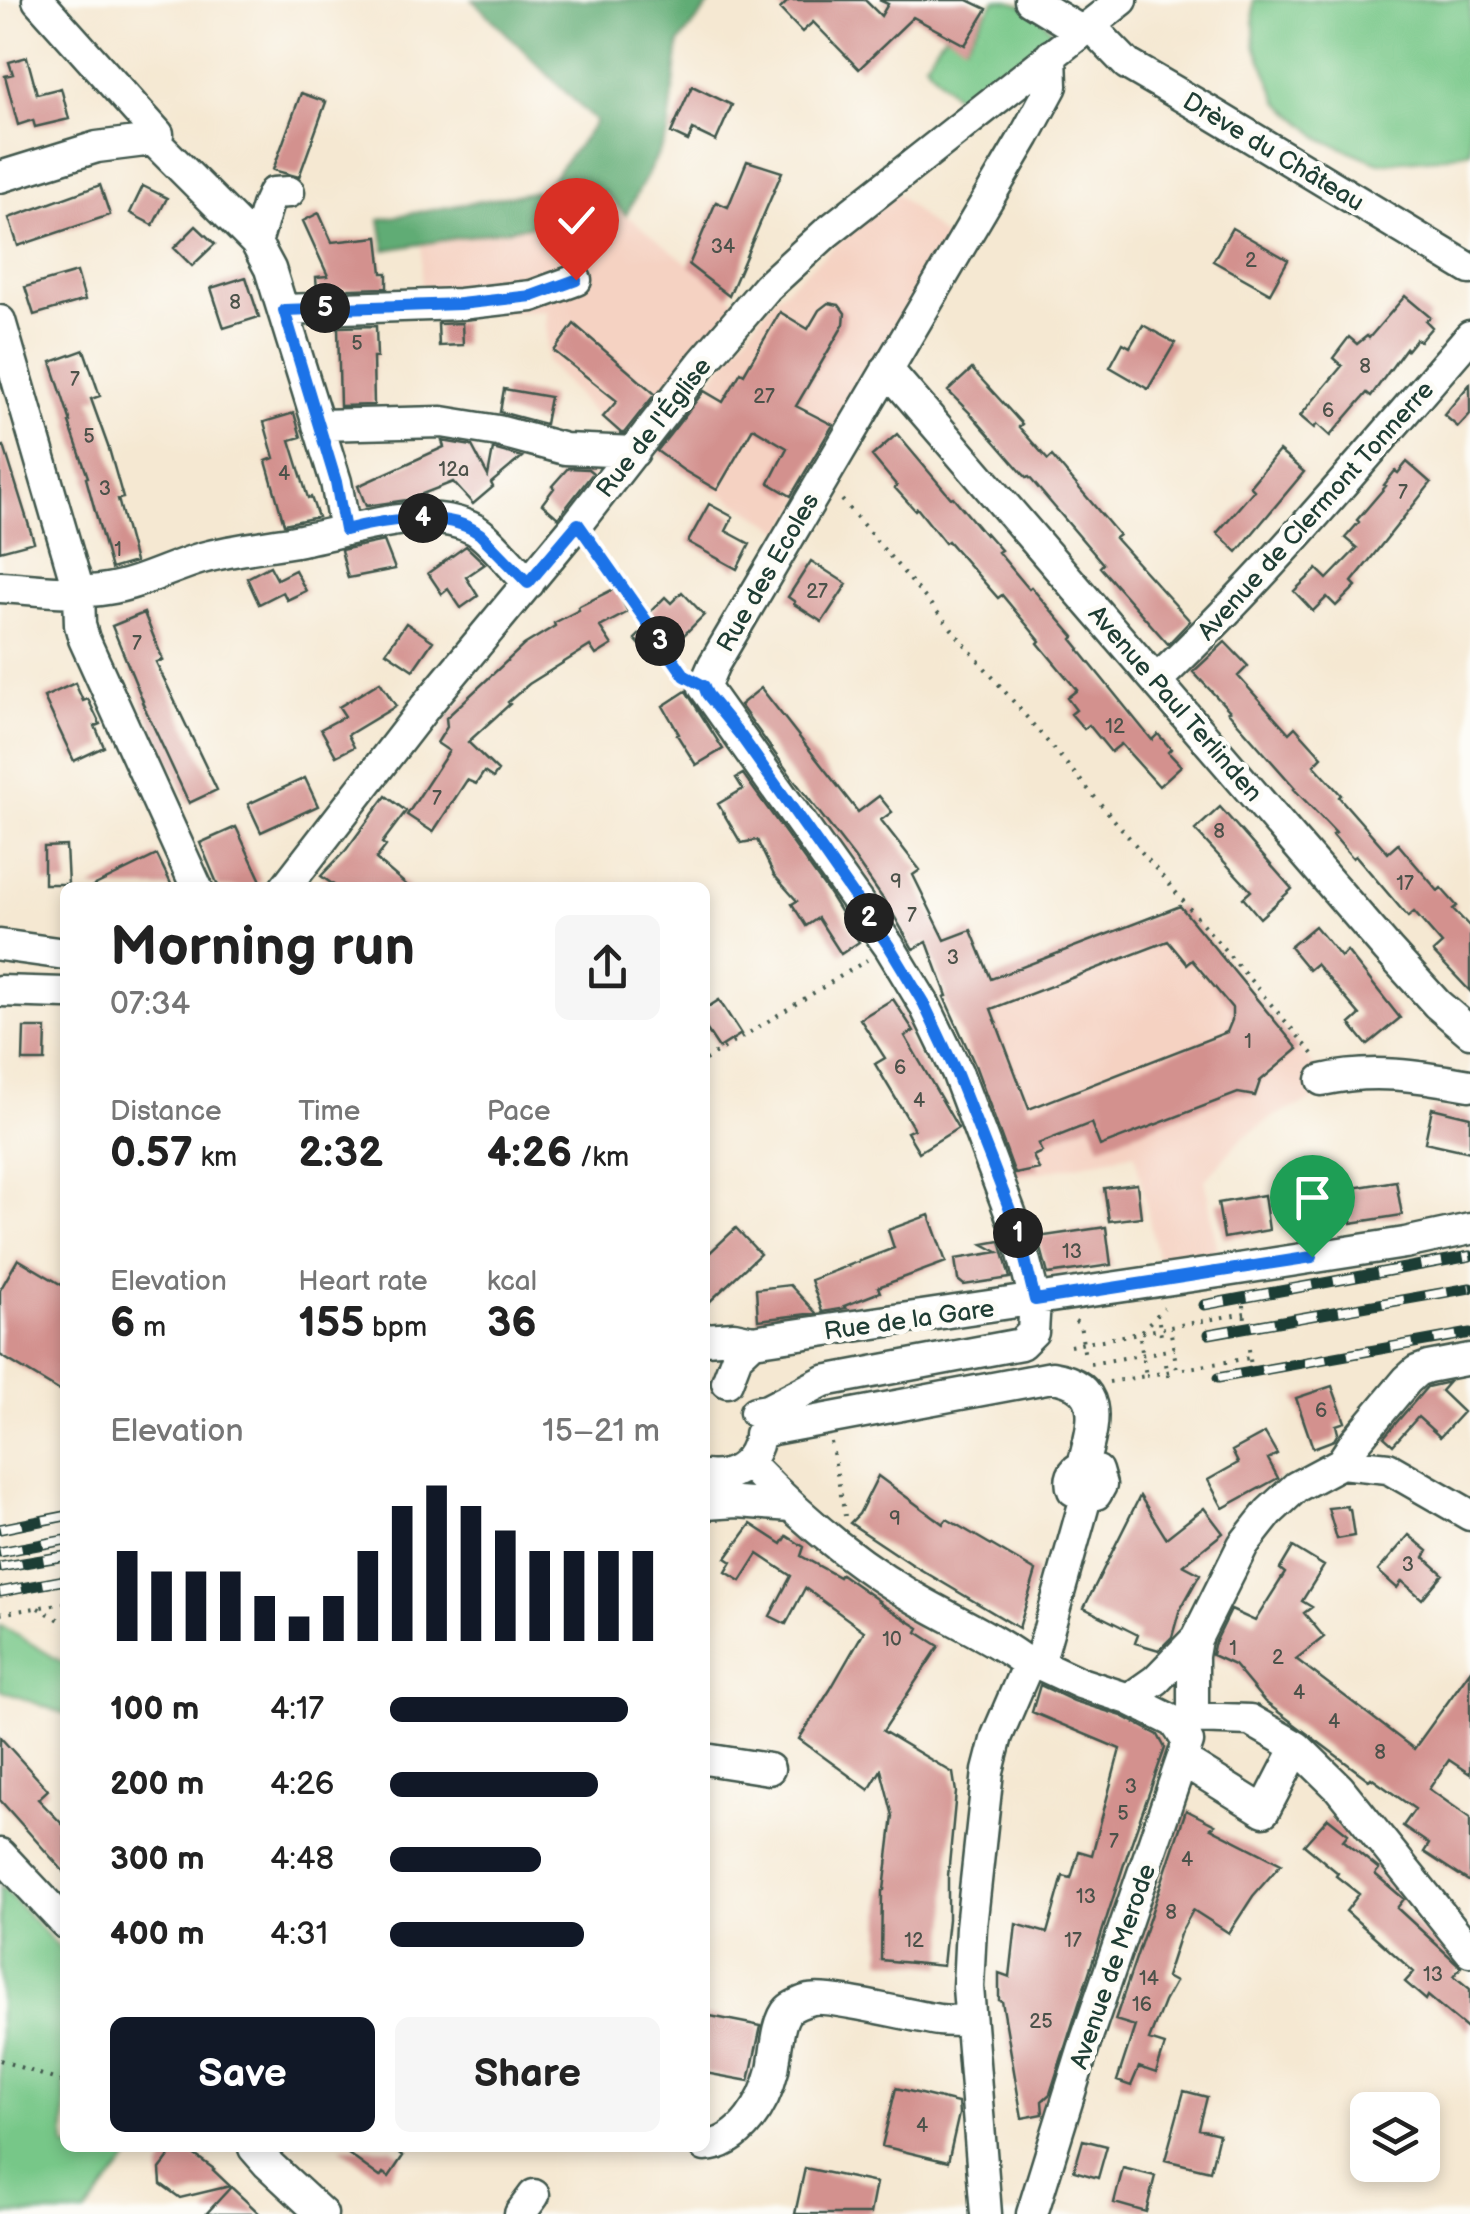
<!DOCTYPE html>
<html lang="en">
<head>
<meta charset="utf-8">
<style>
  body { margin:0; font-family:"Balsamiq Sans",sans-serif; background:#f6f6f6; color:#222; height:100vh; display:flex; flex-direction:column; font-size:38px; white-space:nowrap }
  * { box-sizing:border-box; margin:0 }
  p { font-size:32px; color:#767676 }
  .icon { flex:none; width:55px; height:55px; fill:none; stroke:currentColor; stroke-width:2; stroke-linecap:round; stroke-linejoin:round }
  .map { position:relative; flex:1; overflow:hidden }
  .details { position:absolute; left:60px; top:882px; width:650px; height:1270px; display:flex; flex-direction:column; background:#fff; border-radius:15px; box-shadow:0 5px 15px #0003 }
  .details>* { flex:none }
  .tools { position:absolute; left:1350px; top:2092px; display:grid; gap:20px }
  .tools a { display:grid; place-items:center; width:90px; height:90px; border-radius:15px; background:#fff; box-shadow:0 5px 15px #0003; font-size:50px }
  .pin { position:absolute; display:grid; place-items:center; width:85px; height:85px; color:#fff; margin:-102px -42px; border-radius:50% 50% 50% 0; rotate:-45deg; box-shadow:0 0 10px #0007 }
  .pin .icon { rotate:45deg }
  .km { position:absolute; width:50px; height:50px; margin:-25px; border-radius:50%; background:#222; color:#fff; font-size:28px; line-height:50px; text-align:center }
  .round { display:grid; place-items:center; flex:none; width:105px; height:105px; border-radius:15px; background:#f6f6f6 }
  .headline { display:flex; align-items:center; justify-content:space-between; height:170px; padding:0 50px }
  h1 { font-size:55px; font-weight:800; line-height:75px }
  .stats { display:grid; grid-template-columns:repeat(3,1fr); gap:15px; height:170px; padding:10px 50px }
  .stats div { display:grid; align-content:center }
  .stats b { font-size:42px; font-weight:800 }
  .stats small { font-size:28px; font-weight:400 }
  .stats p { font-size:28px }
  .chart { height:280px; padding:20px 50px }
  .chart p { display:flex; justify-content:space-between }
  .chart svg { width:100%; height:180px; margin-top:10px; stroke:#111827; stroke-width:6 }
  .primary-button { display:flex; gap:20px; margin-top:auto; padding:20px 50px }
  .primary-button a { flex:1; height:115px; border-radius:15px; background:#111827; color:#fff; font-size:40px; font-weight:800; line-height:115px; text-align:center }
  .primary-button a+a { background:#f6f6f6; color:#222 }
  ul { padding:0 50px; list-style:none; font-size:32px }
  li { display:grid; grid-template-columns:160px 120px 1fr; align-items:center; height:75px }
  li i { height:25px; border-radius:12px; background:#111827 }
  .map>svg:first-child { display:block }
</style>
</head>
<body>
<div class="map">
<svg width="1470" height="2214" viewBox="0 0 1470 2214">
  <rect width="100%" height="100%" fill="#fdfcf7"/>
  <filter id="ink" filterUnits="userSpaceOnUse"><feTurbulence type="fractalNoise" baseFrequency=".01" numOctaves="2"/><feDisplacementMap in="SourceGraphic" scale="20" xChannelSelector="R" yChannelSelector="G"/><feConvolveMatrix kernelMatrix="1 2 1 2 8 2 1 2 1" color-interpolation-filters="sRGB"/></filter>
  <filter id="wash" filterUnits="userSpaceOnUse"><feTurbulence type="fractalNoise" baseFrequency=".0048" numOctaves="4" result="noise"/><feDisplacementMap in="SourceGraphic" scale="40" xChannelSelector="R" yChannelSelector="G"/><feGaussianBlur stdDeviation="2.25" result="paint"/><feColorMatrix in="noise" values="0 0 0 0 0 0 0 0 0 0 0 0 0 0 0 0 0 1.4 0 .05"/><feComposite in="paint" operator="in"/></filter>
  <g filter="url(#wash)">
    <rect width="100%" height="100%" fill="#f5e8d2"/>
    <path fill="#f5d2c2" d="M604,192L626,215L736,301L623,446L547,362L546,311L421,314L422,244L553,222Z
      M896,193L946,239L860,391L784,532L683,470L657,450L776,297Z
      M1180,906L1317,1070L1328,1093L1275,1116L1241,1139L1205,1180L1218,1255L1158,1262L1135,1153L1008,1179L944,997Z"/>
    <path fill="#77c788" stroke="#4b825e" stroke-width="2.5" d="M995,0C1020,0 1035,10 1051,29L1047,42L967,109L925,63L945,34L966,44Z
      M1253,0H1470V151L1438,158L1379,163L1323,140L1279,102L1255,46Z
      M0,1625L65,1664V1714L0,1690Z
      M0,1885L65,1954V2148H138L85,2214H0Z"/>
    <path fill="#61ac74" stroke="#407454" stroke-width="2.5" d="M473,0H713L679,43L668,135L626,215L604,192L553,222L385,250L380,219L543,190L596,122Z"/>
    <g id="blocks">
      <path fill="#d3918e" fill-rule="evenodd" d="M789,0H865L881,16L888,4L879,0H968L987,9L965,45L913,17L859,69L813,22L802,32L780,9Z
        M27,57L37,94L61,88L69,119L35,127L33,120L18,125L5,76L13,74L9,62Z
        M692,86L732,105L716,141L693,130L688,141L671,133Z
        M301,93L326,102L299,177L273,170Z
        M747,161L782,172L729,296L689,265L716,202L728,207Z
        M100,185L110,215L18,246L9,218Z
        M143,186L167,198L153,225L130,213Z
        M319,213L332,242L378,237L382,273H387V288L317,290L316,277L328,276L303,221Z
        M196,226L215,244L192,266L174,248Z
        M1232,228L1288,260L1270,293L1213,261Z
        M77,272L85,300L34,315L25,287Z
        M246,277L259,317L224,328L211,288Z
        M1405,296L1430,317L1426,321L1432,327L1420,341L1416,339L1407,350L1406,348L1371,396L1367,393L1330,436L1317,424L1314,428L1300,416L1342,366L1333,358L1349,337L1357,344L1367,336L1369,338Z
        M828,303L839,305L845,313L844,324L796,406L833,425L791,496L769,483L787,448L753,428L717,490L683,470L657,451L704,391L723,402L741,372L744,374L780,312L808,329L819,310Z
        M462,323L463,345L439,346L438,324Z
        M574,324L655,394L624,433H621L603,417L617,401L554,351Z
        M1143,325L1175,343L1148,389L1110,367L1123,343L1130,347Z
        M376,326L377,357H373L374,405L340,406L338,327Z
        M84,350L100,396L91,399L109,449L123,498L118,499L135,562L111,569L86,478L88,477L69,423L71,422L51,362Z
        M972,369L1022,424L1019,427L1048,460L1052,456L1119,535L1115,538L1190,621L1168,644L1100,567L1103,564L1029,477L1027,478L1023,474L970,413L948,391Z
        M1470,384V414L1458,427L1444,415Z
        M504,389L550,397L545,424L500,412Z
        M294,413L301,437L290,440L308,498L311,497L318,517L284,524L266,461L274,458L264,422Z
        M897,434L951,498L953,497L985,535L986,533L1001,550L998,552L1029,589L1031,587L1074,637L1072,639L1080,649L1079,650L1152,740L1158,734L1171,749L1168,752L1181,766L1159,786L1121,744L1111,752L1089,725L1084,729L1071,714L1076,710L1067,698L1077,690L1038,643L1040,641L1002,595L998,598L948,541L945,543L917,508L915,510L895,488L897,486L872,456Z
        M442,441L472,446L488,476L493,449L522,457L491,483L493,487L473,504L453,482L407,500L366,506L358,486L444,447Z
        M4,446L34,542L0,551V447Z
        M1279,451L1304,472L1237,552L1217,533L1254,490L1250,486Z
        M1407,462L1431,483L1352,582L1356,586L1336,606L1327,597L1313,611L1294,591L1317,569L1327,579L1357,548L1345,538L1359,522L1357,520L1386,486L1384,485L1395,471L1398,473Z
        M568,468L588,469L593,473L558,518L542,504L554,488L552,486Z
        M709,504L733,517L726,531L750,544L737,569L688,542Z
        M384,541L395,569L348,578L341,550Z
        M466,546L485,564L466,577L478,596L461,608L448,589L442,594L428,573Z
        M811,561L847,584L822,622L794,604L795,602L788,597Z
        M270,566L277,579L295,570L306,591L287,600L283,592L259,604L247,578Z
        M616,588L628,612L600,627L612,645L596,655L590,646L529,684L508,702L510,704L468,742L498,771L493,778L484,772L476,784L467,780L433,832L407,815L449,751L437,743L447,727L446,718L524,645L555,626L554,623L579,610L578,607Z
        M682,592L704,615L682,637L672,625L641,646L635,639L655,619L649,613L665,597L671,603Z
        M144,613L163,660L156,662L217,790L189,803L142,702L143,701L112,626Z
        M406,623L433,641L413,670L386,652Z
        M1225,642L1248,666L1238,676L1289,733L1295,727L1322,757L1314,765L1341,795L1339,797L1388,853L1398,844L1438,891L1441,888L1457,906L1453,909L1470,927V991L1433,952L1442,944L1414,912L1408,917L1356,856L1353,858L1333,835L1336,833L1294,789L1295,788L1228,712L1230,711L1193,672Z
        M380,682L396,706L348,735L354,747L336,756L321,729L345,716L339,707Z
        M75,683L83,701L88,699L100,724L95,726L104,747L74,761L44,697Z
        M761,688L858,812L879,796L892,812L881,820L920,870L913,875L945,940L971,930L991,979L1180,906L1298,1049L1260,1081L1255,1096L1238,1093L1100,1146L1091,1123L1038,1144L1042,1152L1033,1156L1039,1169L1015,1174L975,1065L944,997L947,996L927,942L913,949L890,909L854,857L794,780L740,705ZM1168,941L1187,964L1192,960L1232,1008V1020L1227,1032L1029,1109L991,1009Z
        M686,691L723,749L696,765L677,735L679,734L663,706Z
        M743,774L830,895L859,942L841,954L818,918L806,926L792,904L797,901L774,875L757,840L741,843L718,804L743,789L736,778Z
        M305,778L318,806L261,832L248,804Z
        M386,796L406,811L382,843L386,846L376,859L410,888H338L321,876L346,850Z
        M1220,807L1292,889L1260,918L1243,898L1251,891L1195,830Z
        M236,827L261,881L247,888H219L200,843Z
        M66,846L68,884H44V847Z
        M157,855L173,888H89Z
        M1315,926L1341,957L1347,951L1400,1018L1367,1045L1350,1024L1360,1015L1316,964L1309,970L1290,947Z
        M893,999L914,1031L905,1036L958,1128L919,1152L907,1132L914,1129L875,1064L885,1058L860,1019Z
        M719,1000L741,1034L719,1048L705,1027V1009Z
        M24,1028H46L45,1061H23Z
        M1432,1108L1470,1117V1152L1425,1142Z
        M1396,1181L1402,1215L1351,1223L1346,1189Z
        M1137,1184L1141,1217L1109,1221L1104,1188Z
        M1264,1195L1269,1230L1224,1238L1218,1203Z
        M929,1215L946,1262L878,1287L880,1292L844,1306L846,1308L822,1312L811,1280L894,1248L888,1230Z
        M1106,1227L1111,1265L1048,1274L1038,1237Z
        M736,1228L760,1254L705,1306V1257Z
        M1000,1241L1010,1278L964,1285L958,1280L955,1259L998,1252L983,1244Z
        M18,1259L65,1287V1394L0,1355V1290Z
        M790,1285L816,1313L758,1320L756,1289Z
        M1449,1382L1441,1391L1463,1412L1440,1437L1418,1417L1393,1445L1384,1437L1427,1387Z
        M1332,1386L1345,1422L1336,1425L1338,1433L1334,1440L1313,1448L1296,1398Z
        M1265,1433L1277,1454L1268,1459L1278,1478L1223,1508L1208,1480L1238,1463L1232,1451Z
        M878,1476L943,1524L947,1519L1036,1571L1019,1628L913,1565L850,1523L859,1514Z
        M1140,1496L1166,1538L1204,1508L1223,1533L1183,1565L1200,1574L1179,1612L1172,1637L1159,1650L1135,1643L1138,1635L1084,1608Z
        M1347,1506L1348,1509H1350L1354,1536L1337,1539L1328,1508Z
        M751,1524L782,1544L787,1536L804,1547L801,1556L839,1577L841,1574L879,1601L878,1602L919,1628L917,1632L939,1646L883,1731L953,1773L956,1792L948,1876V1919L943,1966L881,1960L882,1891L884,1890L893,1816L881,1770L869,1790L799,1739L830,1690L864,1631L805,1588L786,1624L770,1616L791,1576L758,1554L741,1581L726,1572L732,1562L726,1558Z
        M1409,1535L1428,1551L1424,1557L1443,1574L1422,1599L1402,1581L1397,1588L1378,1571Z
        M1293,1547L1324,1566L1302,1601L1312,1607L1304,1613L1324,1637L1296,1659L1414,1749L1470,1671V1774L1449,1760L1429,1789L1470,1818V1882L1424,1852L1429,1844L1403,1826L1415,1809L1371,1778L1369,1780L1265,1702L1234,1665L1212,1655L1214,1645L1231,1610L1255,1621L1285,1573L1280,1569Z
        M1040,1685L1074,1701L1122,1716L1158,1735L1165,1748L1124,1864L1050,2094L1042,2101L1043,2114L1022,2118L1002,2001L999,2000V1973L1010,1977L1016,1924L1047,1933L1063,1876L1071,1878L1079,1851L1092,1855L1120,1749L1032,1712Z
        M0,1737L48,1790L38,1799L65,1827V1873L0,1800Z
        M1186,1810L1215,1825L1211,1828L1281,1864L1253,1896L1229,1933L1193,1910L1180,1934L1166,1977L1175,1982L1164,2002L1149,2040L1165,2045L1156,2073L1139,2067L1131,2086L1117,2081L1135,2026L1115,2020Z
        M1328,1818L1348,1834L1343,1840L1379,1869L1375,1874L1404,1899L1397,1908L1461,1967L1454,1976L1470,1989V2031L1428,1996L1426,2000L1405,1982L1414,1972L1346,1911L1359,1894L1336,1876L1338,1873L1304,1845Z
        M705,2015L761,2026L749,2081L705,2073Z
        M896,2088L958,2103L959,2114L948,2162L882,2146Z
        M1184,2091L1207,2097L1199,2129L1219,2134L1210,2171L1165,2160Z
        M1083,2140L1107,2146L1098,2178L1074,2171Z
        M176,2148H185L214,2169L213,2170L230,2186L180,2198L161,2184L160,2169Z
        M340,2148H391L403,2156L389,2177L383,2173L380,2177Z
        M805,2168L876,2183L870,2214H795Z
        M1123,2168L1155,2176L1146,2212L1114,2203Z
        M231,2187L260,2214H206Z"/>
    </g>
  </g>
  <g filter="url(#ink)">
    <use href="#blocks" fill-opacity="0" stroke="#3f574c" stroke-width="2.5"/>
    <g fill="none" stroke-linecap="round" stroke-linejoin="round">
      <g stroke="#3f574c" stroke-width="35">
        <path id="minor" d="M38,0L158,134L153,140
          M1030,0L1081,31
          M1084,29L1096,32L1127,64L1213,114L1470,269
          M153,140L256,243L270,269L336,482L345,530
          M0,177L97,147L153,140
          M256,243L267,206L273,193L289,192
          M284,310L460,304L532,296L576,280
          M0,321L79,592L80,625L84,639L197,888
          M887,369L1388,950L1437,1004L1470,1032
          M318,425L442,422L498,431L565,449L634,452
          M0,587C36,589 72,595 107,589C140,584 171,567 202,558C234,549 269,546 301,540C352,531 424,503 474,529C489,537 515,570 529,583
          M1157,680C1270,573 1368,453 1470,336
          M285,888L425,707L577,524L703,362L767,287L826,233L1122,0
          M0,945L65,954
          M0,991L65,993
          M1322,1080C1373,1068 1419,1076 1470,1085
          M705,1339L734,1337L753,1341
          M727,1382L737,1356L753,1341L1219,1272L1405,1243L1470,1229
          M755,1412L767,1410L824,1381L1021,1344L1033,1332L1035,1300L1017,1231L957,1072L924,1004L889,946L704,687L714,664L1025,136L1052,86L1051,55
          M760,1434L773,1429L1052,1377C1109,1386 1092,1428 1083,1466C1072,1470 1069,1480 1073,1490L1086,1497
          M748,1463C796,1513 848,1559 908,1594C947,1618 992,1636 1028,1664H1039L1080,1683L1129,1699L1175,1722
          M1341,1463L1388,1468L1470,1515
          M705,1476C729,1479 749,1468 757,1445
          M705,1504L737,1502L791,1506
          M1039,1664L1086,1497L1096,1494L1101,1485L1097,1471L1083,1466
          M1129,1699L1156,1680L1196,1639
          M1193,1718V1656L1196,1639L1243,1545L1269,1512L1296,1487L1341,1463L1355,1442L1407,1380L1417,1371L1428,1367L1470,1359
          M1176,1722L1193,1718L1250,1720L1297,1747L1264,1811L1182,1760
          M1297,1747L1339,1788L1470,1951
          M705,1759L769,1769
          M0,1854L65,1923
          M705,2146C741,2144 765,2102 773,2070C776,2055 777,2021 788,2010C792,2006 804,2001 809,2000C825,1994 915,2017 939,2020C949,2021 960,2021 970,2021
          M254,2148L268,2164L322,2214
          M520,2214L534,2195
          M986,2214L968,1987L971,1927L988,1771L997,1736L1028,1664
          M1032,2214L1087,2037L1188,1742L1175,1722"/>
      </g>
      <path stroke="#3f574c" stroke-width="4" stroke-dasharray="2.5 8" stroke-linecap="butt" d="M842,500L1315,1056
        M592,544L682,671
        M705,1060L867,960
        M1244,1305L1245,1321
        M1245,1313L1170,1327L1177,1370L1250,1358
        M1075,1321L1080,1324L1085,1358
        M1159,1322L1161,1336
        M1070,1346L1139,1333L1164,1308
        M1249,1349L1251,1368
        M1090,1364L1174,1349
        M1166,1364L1169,1381
        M1146,1376L1172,1371
        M1109,1382L1146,1376L1139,1333L1164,1328
        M831,1442L845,1516
        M38,1608L65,1623
        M0,1614L65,1603
        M0,2060L65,2083"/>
      <use href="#minor" stroke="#fff" stroke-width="30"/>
      <g stroke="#1f3d34" stroke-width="11">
        <path id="rail" d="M1204,1305L1470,1256
          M1209,1334L1470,1288
          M1218,1378L1470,1333
          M0,1529L65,1516
          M0,1552L65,1540
          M0,1567L65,1556
          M0,1592L65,1580"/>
      </g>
      <use href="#rail" stroke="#fdfcf7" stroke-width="8" stroke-dasharray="22" stroke-linecap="butt"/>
    </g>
  </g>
  <g fill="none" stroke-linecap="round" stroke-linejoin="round" filter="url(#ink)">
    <g stroke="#fff" stroke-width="20">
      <path id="route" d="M576,280L532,296L460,304L284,310L336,482L345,530C382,520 447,509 480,534L528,583L578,524L685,676L704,686L707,694L741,736L826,856L889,946L924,1004L956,1072L990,1158L1018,1231L1035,1300L1312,1257"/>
    </g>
    <use href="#route" stroke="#1a73e8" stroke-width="12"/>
  </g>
  <g text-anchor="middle" stroke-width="10" stroke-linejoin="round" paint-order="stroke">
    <g font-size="20" fill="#4c524a">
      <text x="723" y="253">34</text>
      <text x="1251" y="267">2</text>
      <text x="235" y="309">8</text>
      <text x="357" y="350">5</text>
      <text x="1365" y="373">8</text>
      <text x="75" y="386">7</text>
      <text x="764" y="403">27</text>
      <text x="1328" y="417">6</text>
      <text x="89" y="443">5</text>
      <text x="454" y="476">12a</text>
      <text x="284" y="480">4</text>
      <text x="105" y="495">3</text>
      <text x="1403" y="499">7</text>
      <text x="118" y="556">1</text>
      <text x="817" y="598">27</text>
      <text x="137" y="650">7</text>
      <text x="1115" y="733">12</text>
      <text x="437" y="805">7</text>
      <text x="1219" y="838">8</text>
      <text x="896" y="888">9</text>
      <text x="1405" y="890">17</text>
      <text x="912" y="922">7</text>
      <text x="953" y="964">3</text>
      <text x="1248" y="1048">1</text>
      <text x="900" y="1074">6</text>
      <text x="919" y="1107">4</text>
      <text x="1072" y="1258">13</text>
      <text x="1321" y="1417">6</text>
      <text x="895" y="1525">9</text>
      <text x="1408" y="1571">3</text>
      <text x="892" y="1646">10</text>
      <text x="1233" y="1655">1</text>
      <text x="1278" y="1664">2</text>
      <text x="1299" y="1699">4</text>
      <text x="1334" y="1728">4</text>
      <text x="1380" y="1759">8</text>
      <text x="1131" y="1793">3</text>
      <text x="1123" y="1820">5</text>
      <text x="1114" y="1848">7</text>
      <text x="1187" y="1866">4</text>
      <text x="1086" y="1903">13</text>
      <text x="1171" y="1919">8</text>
      <text x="914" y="1947">12</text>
      <text x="1073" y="1947">17</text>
      <text x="1433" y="1981">13</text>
      <text x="1149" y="1985">14</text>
      <text x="1142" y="2011">16</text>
      <text x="1041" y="2028">25</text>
      <text x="922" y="2132">4</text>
    </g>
    <g font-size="25" fill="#1f3d34" stroke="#fdfcf7">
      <text transform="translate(1274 151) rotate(31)" y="9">Drève du Château</text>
      <text transform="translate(653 427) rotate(-52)" y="9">Rue de l'Église</text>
      <text transform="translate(1315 510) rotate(-48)" y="9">Avenue de Clermont Tonnerre</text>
      <text transform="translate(767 572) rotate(-60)" y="9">Rue des Ecoles</text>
      <text transform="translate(1176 703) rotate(49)" y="9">Avenue Paul Terlinden</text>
      <text transform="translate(909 1319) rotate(-8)" y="9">Rue de la Gare</text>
      <text transform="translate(1112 1966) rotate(-71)" y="9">Avenue de Merode</text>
    </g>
  </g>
</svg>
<div class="tools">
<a><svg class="icon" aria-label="layers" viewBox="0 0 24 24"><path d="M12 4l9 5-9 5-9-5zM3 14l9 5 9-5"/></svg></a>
</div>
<div class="pin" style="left:1312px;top:1257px;background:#1e9e55"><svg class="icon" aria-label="arrive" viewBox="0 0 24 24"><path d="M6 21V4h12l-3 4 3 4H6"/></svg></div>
<div class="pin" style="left:576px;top:280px;background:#d93025"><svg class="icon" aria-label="check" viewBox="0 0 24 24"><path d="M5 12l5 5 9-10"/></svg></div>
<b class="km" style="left:1018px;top:1233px">1</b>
<b class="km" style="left:869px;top:918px">2</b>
<b class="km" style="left:660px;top:641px">3</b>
<b class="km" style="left:423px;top:518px">4</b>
<b class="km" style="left:325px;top:308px">5</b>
<section class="details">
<div class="headline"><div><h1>Morning run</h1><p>07:34</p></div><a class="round"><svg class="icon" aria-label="share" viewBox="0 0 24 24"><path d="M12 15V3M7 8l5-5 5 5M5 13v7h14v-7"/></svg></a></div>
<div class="stats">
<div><p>Distance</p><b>0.57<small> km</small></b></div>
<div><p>Time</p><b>2:32</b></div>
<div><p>Pace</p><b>4:26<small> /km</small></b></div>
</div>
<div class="stats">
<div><p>Elevation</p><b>6<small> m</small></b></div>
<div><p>Heart rate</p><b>155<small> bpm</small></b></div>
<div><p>kcal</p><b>36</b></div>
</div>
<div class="chart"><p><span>Elevation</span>15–21 m</p>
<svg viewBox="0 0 160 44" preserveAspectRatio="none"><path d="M5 44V22M15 44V27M25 44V27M35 44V27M45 44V33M55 44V38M65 44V33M75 44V22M85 44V11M95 44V6M105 44V11M115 44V17M125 44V22M135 44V22M145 44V22M155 44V22"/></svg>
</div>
<ul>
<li><b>100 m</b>4:17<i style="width:88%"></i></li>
<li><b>200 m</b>4:26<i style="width:77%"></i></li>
<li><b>300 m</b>4:48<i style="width:56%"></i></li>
<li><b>400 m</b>4:31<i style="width:72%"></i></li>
</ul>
<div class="primary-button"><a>Save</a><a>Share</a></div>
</section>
</div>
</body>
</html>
